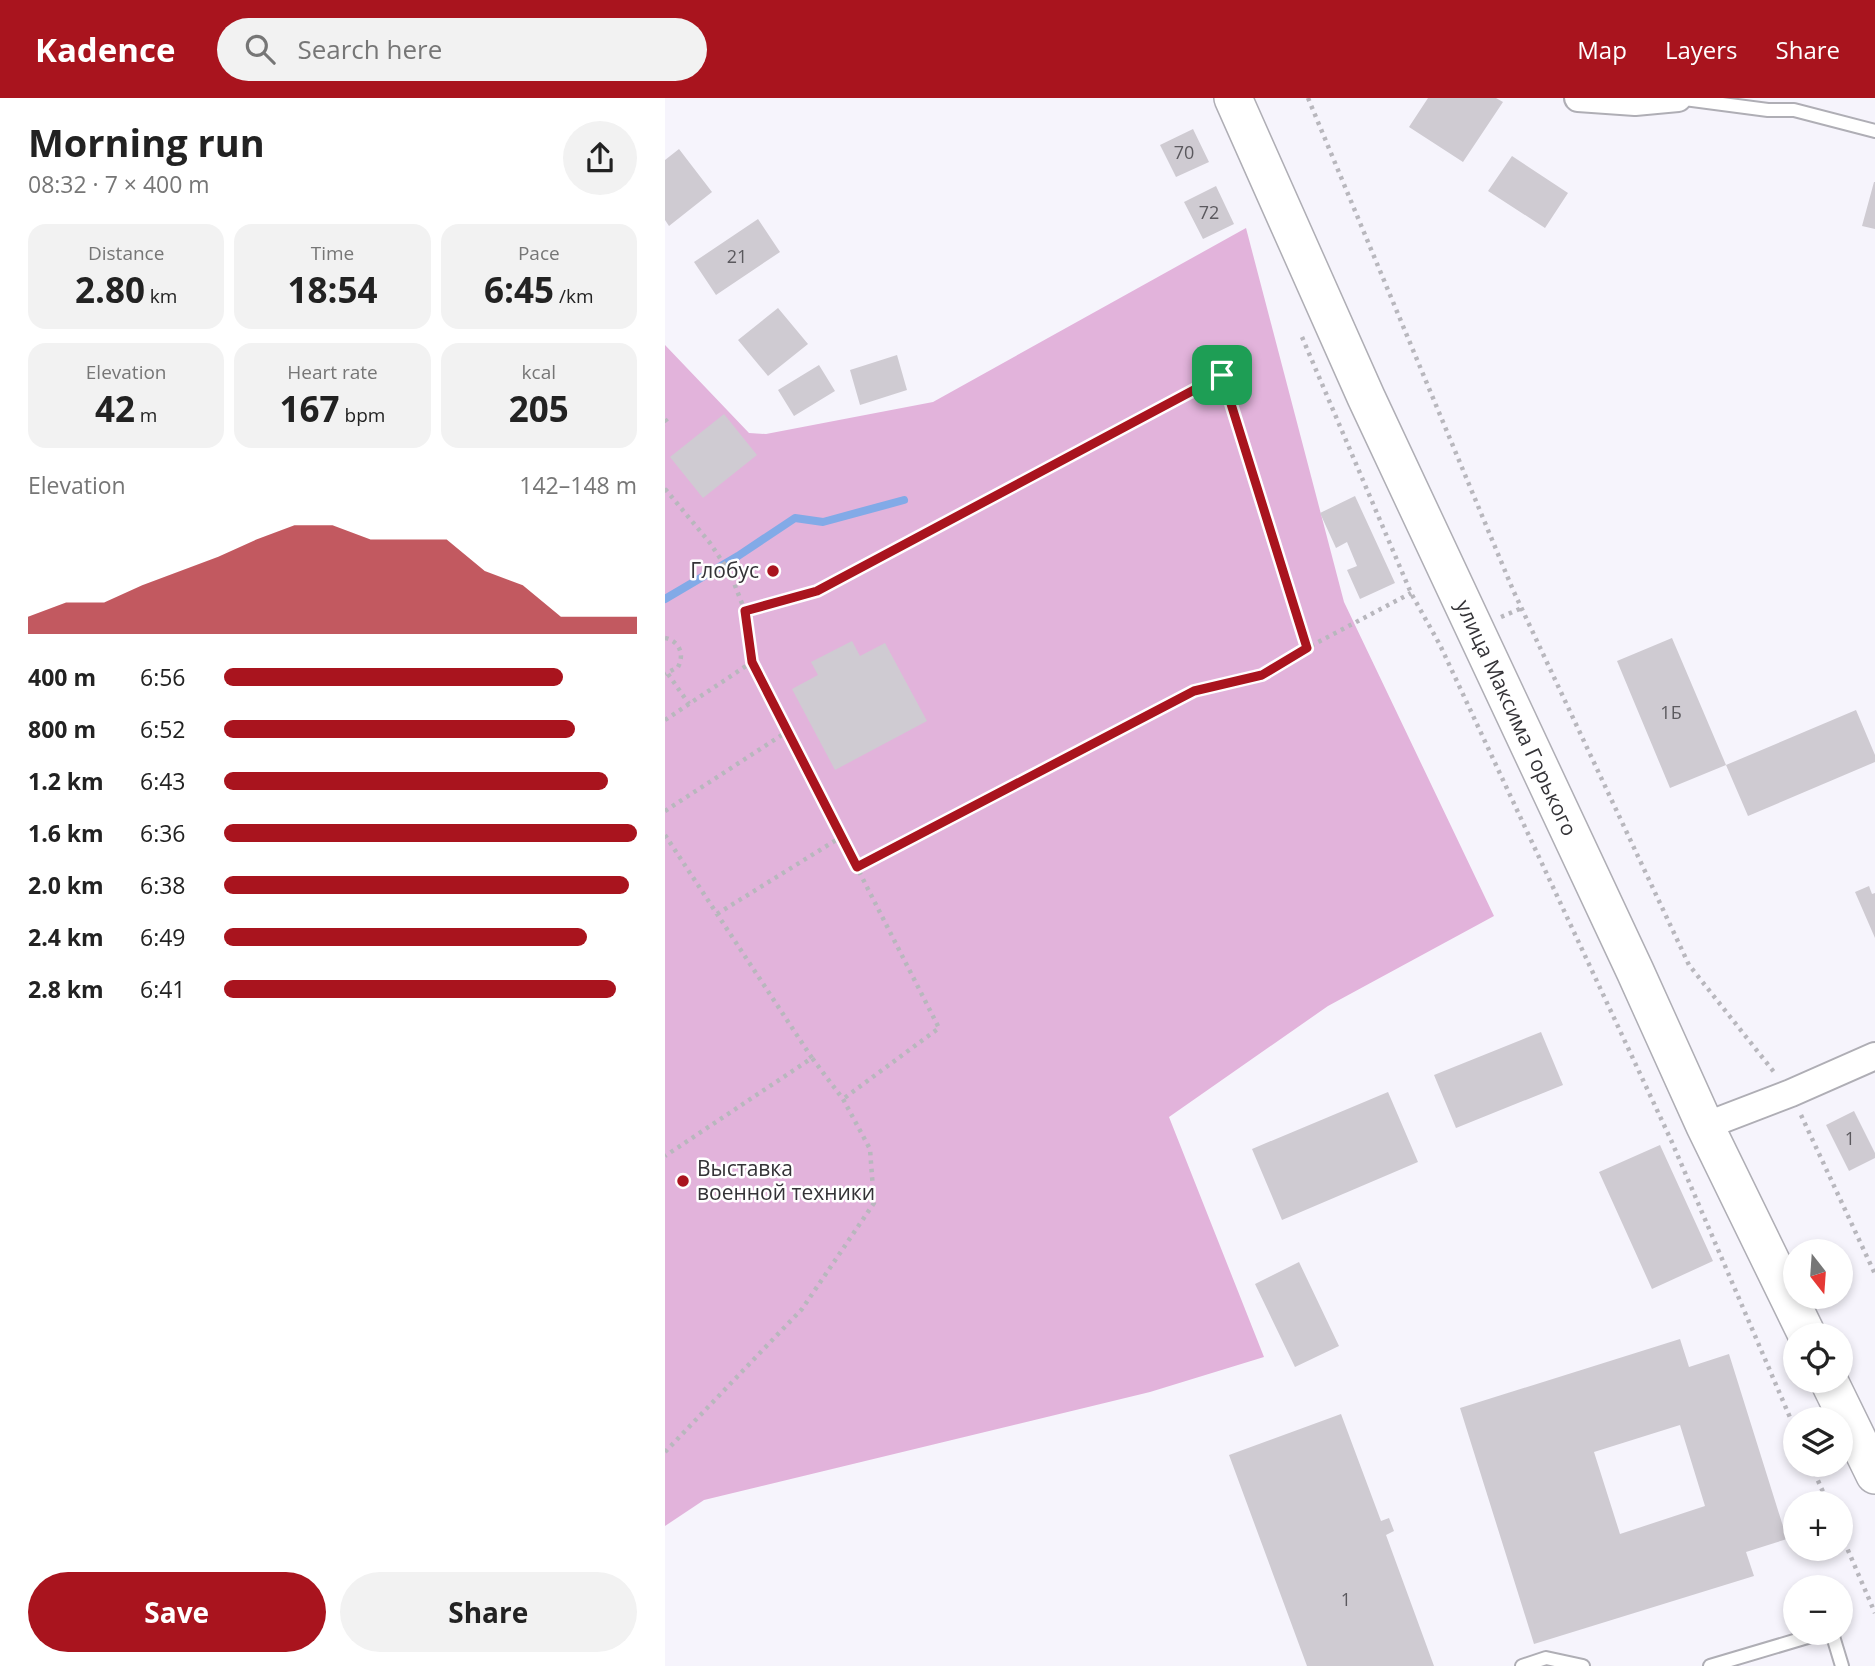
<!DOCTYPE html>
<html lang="en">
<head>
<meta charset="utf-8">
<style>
  body { margin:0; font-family:"Open Sans",sans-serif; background:#f2f2f2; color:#222; height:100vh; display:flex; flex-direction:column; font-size:26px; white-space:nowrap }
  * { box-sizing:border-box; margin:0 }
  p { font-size:23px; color:#767676 }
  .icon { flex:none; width:38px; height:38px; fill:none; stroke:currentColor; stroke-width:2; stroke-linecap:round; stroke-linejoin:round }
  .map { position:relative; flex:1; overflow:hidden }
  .panel { display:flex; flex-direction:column; background:#fff; width:665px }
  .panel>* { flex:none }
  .needle { width:46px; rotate:163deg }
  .controls { position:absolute; left:1118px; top:1141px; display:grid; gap:14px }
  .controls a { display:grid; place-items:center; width:70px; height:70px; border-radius:50%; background:#fff; box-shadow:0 4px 10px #0003; font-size:35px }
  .pin { position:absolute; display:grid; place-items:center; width:60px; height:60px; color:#fff; margin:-30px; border-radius:14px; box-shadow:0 4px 10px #0006 }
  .round { display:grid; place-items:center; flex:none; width:74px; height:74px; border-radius:37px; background:#f2f2f2 }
  .headline { display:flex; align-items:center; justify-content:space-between; height:119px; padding:0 28px }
  h1 { font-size:38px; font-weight:700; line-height:52px }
  .metrics { display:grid; grid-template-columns:repeat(3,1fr); gap:10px; height:119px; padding:7px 28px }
  .metrics div { display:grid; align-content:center; border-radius:18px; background:#f2f2f2; text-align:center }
  .metrics b { font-size:35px; font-weight:700 }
  .metrics small { font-size:19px; font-weight:400 }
  .metrics p { font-size:19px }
  .chart { height:196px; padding:14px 28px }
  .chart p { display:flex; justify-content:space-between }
  .chart svg { width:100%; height:126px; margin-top:7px; fill:#a9141e; opacity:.7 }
  .button { display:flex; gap:14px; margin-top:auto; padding:14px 28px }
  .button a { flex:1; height:80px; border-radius:42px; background:#a9141e; color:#fff; font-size:28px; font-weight:700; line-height:80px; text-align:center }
  .button a+a { background:#f2f2f2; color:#222 }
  ul { padding:0 28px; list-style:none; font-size:23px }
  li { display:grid; grid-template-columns:112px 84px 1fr; align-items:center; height:52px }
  li i { height:18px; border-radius:9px; background:#a9141e }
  header { display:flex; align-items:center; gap:42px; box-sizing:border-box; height:98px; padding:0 35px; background:#a9141e; color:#fff }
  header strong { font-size:33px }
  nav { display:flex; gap:38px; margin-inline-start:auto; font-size:24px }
  .search { width:490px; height:63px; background:#f2f2f2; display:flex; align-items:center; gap:18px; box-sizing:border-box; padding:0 24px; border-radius:38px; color:#767676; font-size:26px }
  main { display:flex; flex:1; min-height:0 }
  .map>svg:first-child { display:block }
</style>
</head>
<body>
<header>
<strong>Kadence</strong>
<div class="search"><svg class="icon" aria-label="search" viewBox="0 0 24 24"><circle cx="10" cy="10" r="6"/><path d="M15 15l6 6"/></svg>Search here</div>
<nav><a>Map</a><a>Layers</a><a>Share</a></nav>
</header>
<main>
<section class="panel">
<div class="headline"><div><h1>Morning run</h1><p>08:32 · 7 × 400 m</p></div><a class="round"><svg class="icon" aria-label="share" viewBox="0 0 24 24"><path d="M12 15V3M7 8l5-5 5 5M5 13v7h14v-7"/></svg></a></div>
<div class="metrics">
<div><p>Distance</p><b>2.80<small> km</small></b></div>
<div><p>Time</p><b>18:54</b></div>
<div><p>Pace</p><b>6:45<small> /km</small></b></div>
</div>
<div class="metrics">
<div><p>Elevation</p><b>42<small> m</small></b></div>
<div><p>Heart rate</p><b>167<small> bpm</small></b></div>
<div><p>kcal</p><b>205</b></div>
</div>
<div class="chart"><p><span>Elevation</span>142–148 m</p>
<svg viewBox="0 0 160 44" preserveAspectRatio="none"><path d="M0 44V38L10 33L20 33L30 27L40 22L50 17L60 11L70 6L80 6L90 11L100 11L110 11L120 22L130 27L140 38L150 38L160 38V44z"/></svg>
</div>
<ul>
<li><b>400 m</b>6:56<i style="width:82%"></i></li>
<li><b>800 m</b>6:52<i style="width:85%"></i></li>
<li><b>1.2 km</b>6:43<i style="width:93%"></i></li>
<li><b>1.6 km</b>6:36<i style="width:100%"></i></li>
<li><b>2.0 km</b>6:38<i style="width:98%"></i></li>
<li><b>2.4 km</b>6:49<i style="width:88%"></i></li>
<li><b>2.8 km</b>6:41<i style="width:95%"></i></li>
</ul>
<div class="button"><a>Save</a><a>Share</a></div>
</section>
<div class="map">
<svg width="1210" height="1568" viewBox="0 0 1210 1568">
  <rect width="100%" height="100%" fill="#f6f4fc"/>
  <path fill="#e2b3db" d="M581,130L679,504L829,818L663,908L504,1019L599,1259L485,1294L39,1402L0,1428V247L84,335L101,336L268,304Z"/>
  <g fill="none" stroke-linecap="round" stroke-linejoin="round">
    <path stroke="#82aae7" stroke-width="8" d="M0,501L73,458L130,420L158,424L239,402"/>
  </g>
  <path fill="#cfcbd2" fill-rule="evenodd" d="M763,0H831L838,4L798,64L744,29Z
    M528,31L544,64L511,79L495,47Z
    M14,51L47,94L4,128L0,122V62Z
    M847,58L903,95L880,130L823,93Z
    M1209,84H1210V131L1197,128Z
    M551,88L569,126L538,141L519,104Z
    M93,121L115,154L51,197L29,164Z
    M113,210L143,246L103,278L73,242Z
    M232,257L242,292L195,307L185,272Z
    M154,267L170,293L129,318L113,292Z
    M59,316L92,357L38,400L5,359Z
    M690,398L730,485L695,501L682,472L692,468L682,444L671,450L655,415Z
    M1007,540L1061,667L1005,690L952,563Z
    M187,543L195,558L220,545L262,623L170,672L127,591L153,577L146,564Z
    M1191,612L1210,657V664L1083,718L1061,667Z
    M1204,788L1207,796L1210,795V840L1190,794Z
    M876,934L898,987L791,1030L769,977Z
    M723,994L753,1064L617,1122L587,1051Z
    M1189,1013L1210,1055V1060L1184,1073L1161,1027Z
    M995,1047L1048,1163L987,1191L934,1074Z
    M634,1164L674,1248L630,1269L590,1186Z
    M1015,1241L1024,1269L1064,1256L1122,1441L1081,1454L1089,1478L869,1546L795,1310ZM1015,1327L1040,1408L955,1436L929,1354Z
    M676,1316L716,1423L724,1420L729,1433L721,1437L769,1568H642L564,1357Z"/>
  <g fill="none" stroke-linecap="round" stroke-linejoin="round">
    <g stroke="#afaeb5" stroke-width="16">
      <path id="lane" d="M1012,0L1103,12H1129L1210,33
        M1167,1535L1177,1568
        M857,1568L881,1560L918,1568
        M1045,1568L1156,1535"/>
    </g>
    <g stroke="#afaeb5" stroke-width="30">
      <path id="street" d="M913,0L970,4L1013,0
        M1040,1028L1126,995L1210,958"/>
    </g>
    <g stroke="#afaeb5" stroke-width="40">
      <path id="secondary" d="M568,0L701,299L970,873L1040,1028L1142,1237
        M1164,1283L1210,1377"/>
    </g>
    <path stroke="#b8b7bd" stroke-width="4.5" stroke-dasharray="3.5 5" stroke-linecap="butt" d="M643,0L848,492L1024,867L1109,974
      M637,239L746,495L775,547L1006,1042L1130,1331
      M0,321L3,325L0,327
      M0,393L1,392L45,445L65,475L80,513
      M836,519L857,510
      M0,540C14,543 20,556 13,569L0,576
      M87,564L80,513L152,493L557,277L642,550L746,495
      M3,576L24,606
      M0,622L87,564L274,930L178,1001
      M0,713L123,633
      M0,737L147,960L0,1058
      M192,769L529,593L598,577L642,550
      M52,816L176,739
      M1136,1017L1210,1176
      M0,1354L137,1211L209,1105L205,1051L178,1001L147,960
      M1146,1367L1163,1405
      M1176,1436L1210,1515"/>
    <use href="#lane" stroke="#fff" stroke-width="12"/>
    <use href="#street" stroke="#fff" stroke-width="26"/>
    <use href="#secondary" stroke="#fff" stroke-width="37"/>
  </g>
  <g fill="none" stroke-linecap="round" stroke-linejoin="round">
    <g stroke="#fff" stroke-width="14">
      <path id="route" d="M557,277L642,550L597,577L529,593L192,769L87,564L80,513L152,493Z"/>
    </g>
    <use href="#route" stroke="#a9141e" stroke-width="9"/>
  </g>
  <g fill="#a9141e" stroke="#fff" stroke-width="2.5">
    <circle cx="108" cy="473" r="7"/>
    <circle cx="18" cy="1083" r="7"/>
  </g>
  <g text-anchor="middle" stroke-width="5" stroke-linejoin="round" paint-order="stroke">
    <g font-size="18" fill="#5b595e">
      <text x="519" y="61">70</text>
      <text x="544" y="121">72</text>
      <text x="72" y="165">21</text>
      <text x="1006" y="621">1Б</text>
      <text x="1185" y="1047">1</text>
      <text x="681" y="1508">1</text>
    </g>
    <g font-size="21" fill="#343337" stroke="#fff" text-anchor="end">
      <text x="94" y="480">Глобус</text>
      <text x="32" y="1078" text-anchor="start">Выставка<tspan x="32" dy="24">военной техники</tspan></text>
    </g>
    <g font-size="21" fill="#343337" stroke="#fff">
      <text transform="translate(851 620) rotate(65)" y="7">улица Максима Горького</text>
    </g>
  </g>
</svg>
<div class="controls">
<a><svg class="needle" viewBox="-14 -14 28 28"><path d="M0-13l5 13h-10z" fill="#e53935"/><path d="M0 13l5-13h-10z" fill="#767676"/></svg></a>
<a><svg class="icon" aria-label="locate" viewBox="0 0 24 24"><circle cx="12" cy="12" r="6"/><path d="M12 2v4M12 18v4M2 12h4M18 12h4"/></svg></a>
<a><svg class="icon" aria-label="layers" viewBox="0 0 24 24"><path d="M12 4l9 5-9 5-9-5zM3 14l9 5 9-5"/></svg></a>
<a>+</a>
<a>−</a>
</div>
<div class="pin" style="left:557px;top:277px;background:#1e9e55"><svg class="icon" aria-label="arrive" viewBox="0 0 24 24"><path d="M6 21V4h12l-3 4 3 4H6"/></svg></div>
</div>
</main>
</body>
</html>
